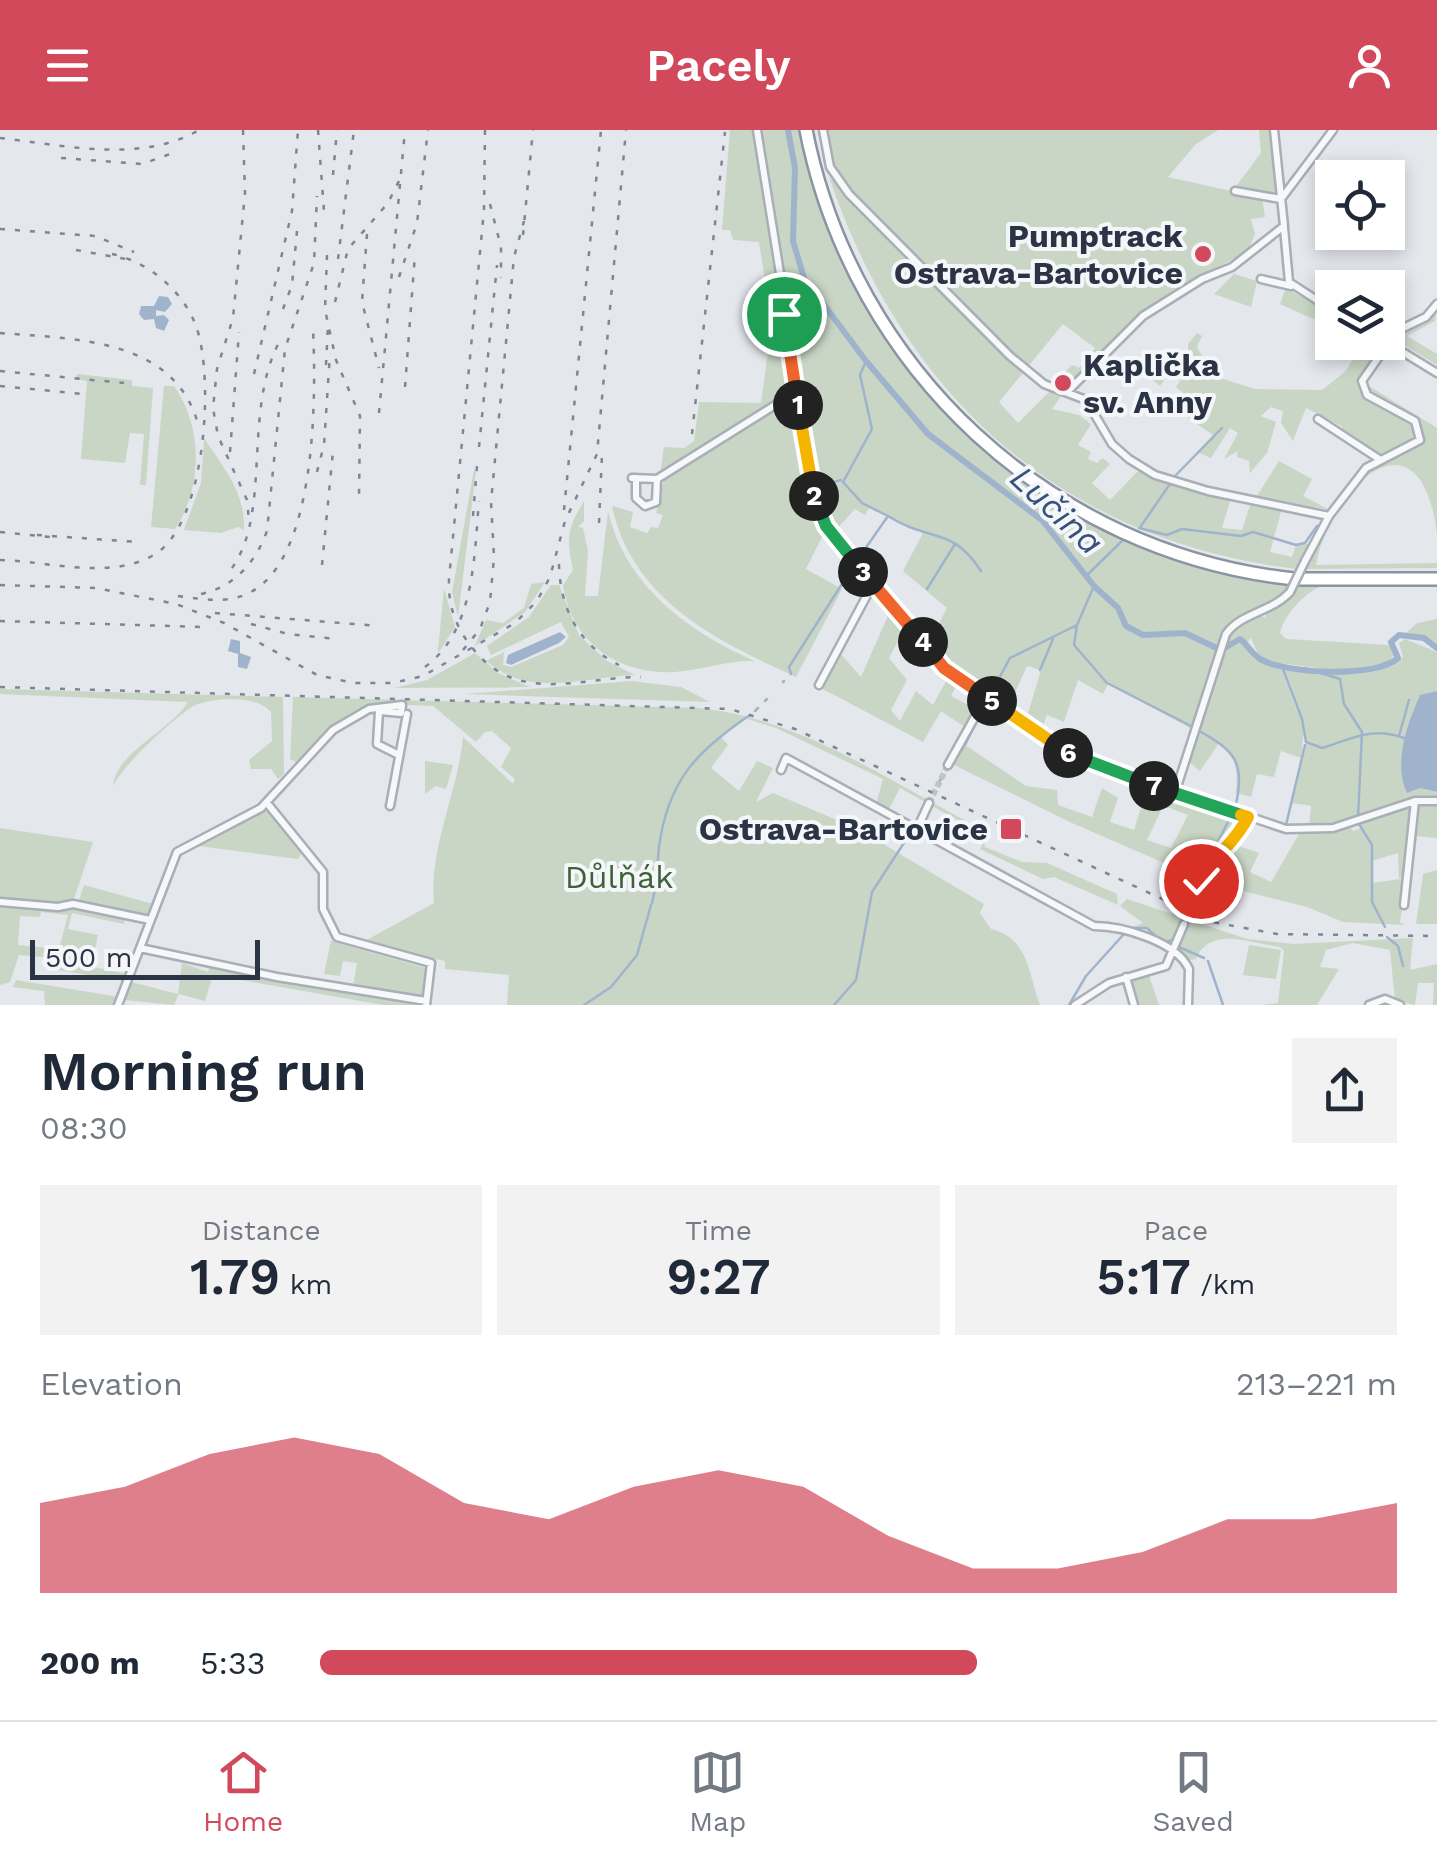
<!DOCTYPE html>
<html lang="en">
<head>
<meta charset="utf-8">
<style>
  body { margin:0; font-family:"Work Sans",sans-serif; background:#f2f2f3; color:#1f2937; height:100vh; display:flex; flex-direction:column; font-size:38px; white-space:nowrap }
  * { box-sizing:border-box; margin:0 }
  p { font-size:32px; color:#747a83 }
  .icon { flex:none; width:55px; height:55px; fill:none; stroke:currentColor; stroke-width:2; stroke-linecap:round; stroke-linejoin:round }
  .map { position:relative; height:875px; overflow:hidden }
  .side { display:flex; flex-direction:column; background:#fff; flex:1 }
  .side>* { flex:none }
  .controls { position:absolute; left:1315px; top:30px; display:grid; gap:20px }
  .controls a { display:grid; place-items:center; width:90px; height:90px; border-radius:0px; background:#fff; box-shadow:0 5px 15px #0003; font-size:50px }
  .scale { position:absolute; left:30px; bottom:25px; width:230px; box-sizing:border-box; padding-left:10px; border:5px solid #2b3445; border-top:0; font-size:28px; line-height:35px; white-space:nowrap; color:#2b3445; -webkit-text-stroke:8px #f4f6f9; paint-order:stroke }
  .pin { position:absolute; display:grid; place-items:center; width:85px; height:85px; color:#fff; margin:-42px; border:5px solid #fff; border-radius:50%; box-shadow:0 2px 10px #0007 }
  .km { position:absolute; width:50px; height:50px; margin:-25px; border-radius:50%; background:#222; color:#fff; font-size:28px; line-height:50px; text-align:center }
  .round { display:grid; place-items:center; flex:none; width:105px; height:105px; border-radius:0px; background:#f2f2f3 }
  .overview { display:flex; align-items:center; justify-content:space-between; height:170px; padding:0 40px }
  h1 { font-size:55px; font-weight:600; line-height:75px }
  .figures { display:grid; grid-template-columns:repeat(3,1fr); gap:15px; height:170px; padding:10px 40px }
  .figures div { display:grid; align-content:center; border-radius:0px; background:#f2f2f3; text-align:center }
  .figures b { font-size:50px; font-weight:600 }
  .figures small { font-size:28px; font-weight:400 }
  .figures p { font-size:28px }
  .chart { height:280px; padding:20px 40px }
  .chart p { display:flex; justify-content:space-between }
  .chart svg { width:100%; height:180px; margin-top:10px; fill:#d1495b; opacity:.7 }
  ul { padding:0 40px; list-style:none; font-size:32px }
  li { display:grid; grid-template-columns:160px 120px 1fr; align-items:center; height:75px }
  li i { height:25px; border-radius:12px; background:#d1495b }
  header { display:flex; justify-content:space-between; align-items:center; height:130px; padding:0 40px; background:#d1495b; color:#fff; font-size:45px; font-weight:600 }
  .tabs { display:flex; justify-content:space-around; align-items:center; height:140px; border-top:2px solid #e0e1e3; background:#fff; font-size:28px; color:#747a83 }
  .tabs a { display:grid; justify-items:center; gap:5px }
  .tabs .on { color:#d1495b }
  .map>svg:first-child { display:block }
</style>
</head>
<body>
<header><svg class="icon" aria-label="menu" viewBox="0 0 24 24"><path d="M4 6h16M4 12h16M4 18h16"/></svg>Pacely<svg class="icon" aria-label="person" viewBox="0 0 24 24"><circle cx="12" cy="8" r="4"/><path d="M4 21q1-7 8-7t8 7"/></svg></header>
<div class="map">
<svg width="1437" height="875" viewBox="0 0 1437 875">
  <rect width="100%" height="100%" fill="#e4e7ec"/>
  <path fill="#c9d6c5" fill-rule="evenodd" d="M730,0H753L793,260L660,345L664,317L684,318L694,311L699,272L761,273L772,193L759,112L733,110L730,100H722Z
    M762,0H803C856,256 1033,414 1290,454L1282,467L1226,498L1192,599L1108,554L1103,564L1078,550L1064,592L1047,585L1041,601L1026,590L1041,540L1027,536L1008,578L953,539L928,514L947,478L903,441L923,403L869,378L865,385L855,379L835,401L821,375L812,336Z
    M823,0H1218L1196,14L1168,47L1262,68L1265,87L1251,89L1255,104L1247,122L1201,146L1127,195L1073,255H1052L1072,235L1079,238L1095,218L1063,194L999,272L1018,293L1051,260L1064,262L1052,279L1079,285L1091,294L1078,315L1091,322L1088,329L1097,333L1102,328L1110,334L1092,353L1110,370L1137,342H1146L1231,368L1222,398L1242,400L1251,372L1282,378L1270,422L1292,427L1296,415L1309,414L1297,439C1063,411 904,268 829,47L862,80L834,46Z
    M1259,0H1272L1278,67L1234,59L1261,23Z
    M1234,144L1257,151L1251,177L1214,164Z
    M1286,158L1321,178L1323,180L1313,189L1280,174Z
    M1437,178L1435,191L1407,206L1437,224V235L1394,209L1420,195Z
    M1197,203L1202,206L1197,217L1214,246L1255,259L1322,260L1346,241L1357,221L1371,231L1359,252L1361,263L1416,295L1417,308L1409,316L1378,326L1340,302L1343,297L1306,278L1293,311L1281,293L1283,281L1271,277L1261,286L1276,292L1267,323L1250,343L1249,331L1237,327L1238,321L1224,329L1238,303L1230,298L1211,328L1197,322L1213,305L1187,287L1191,280L1183,274L1188,267L1176,257L1185,243L1175,235L1160,256L1150,248L1166,228L1173,233L1188,224V214Z
    M77,244L132,250V256L153,258L146,355H140L144,304L130,303L125,333L81,329L87,251L76,249Z
    M1364,253L1437,298V404C1420,270 1329,359 1316,435L1437,433V438L1306,439C1319,403 1343,358 1374,334C1390,322 1408,326 1423,311L1419,290L1370,263Z
    M164,256H174C203,297 203,356 175,399L151,397Z
    M793,267L807,361L825,401L806,439L842,459L796,547C717,511 632,470 612,376L633,382L630,397L647,403L651,397L658,398L663,385L656,383L664,350Z
    M204,308C224,339 245,361 244,400L238,397L221,403L184,400L201,353Z
    M1279,331L1312,349L1303,366L1328,379L1255,369Z
    M474,340L476,341L458,487L452,462Z
    M584,371V391L578,397L583,398L588,421L585,466H598L608,381C625,455 688,502 755,531C729,530 709,538 684,541C624,549 572,516 563,455L573,440C567,410 566,400 584,371Z
    M545,452L525,482L475,516L486,490L503,493L524,478L531,454Z
    M1296,454L1322,456C1305,462 1284,485 1280,503L1286,509L1390,515L1395,524L1389,532L1342,541L1270,532L1260,528L1251,508L1247,513L1235,508L1223,518L1234,498L1258,484L1265,488L1266,482L1285,471Z
    M551,455H559L579,505L607,531L635,545C583,547 531,569 486,531L504,522L503,535L511,537L563,515L569,507L561,492L491,525L487,516L529,487Z
    M444,458L455,497L439,522L438,521Z
    M890,481L905,498L889,528L907,550L891,580L900,591L916,561L933,575L949,546L958,552L951,566L976,579L966,598L941,581L923,612L821,558L839,522L861,547Z
    M1437,489V515L1424,506L1406,503L1417,493Z
    M1405,509L1437,522V561L1419,566C1406,597 1397,629 1407,662L1420,658L1437,662V668C1396,662 1351,694 1309,696L1311,676L1292,673L1307,610L1284,540C1317,543 1379,552 1403,527L1399,513Z
    M1240,510L1254,529L1281,539L1304,599L1301,628L1281,621L1274,647L1257,644L1251,667L1236,663C1238,642 1237,626 1219,613L1200,641L1188,631L1222,520Z
    M475,523L498,543L530,557L394,558L427,550Z
    M631,551L681,557L710,572L465,564Z
    M0,559L283,567L284,644L278,649L271,639H251L249,630L272,611L271,582C256,564 207,567 190,578C170,592 124,634 113,656C116,622 170,601 188,572L0,564Z
    M293,567L698,578C807,589 894,656 990,703L988,707L900,658L888,681L876,674L883,649L776,598L745,588L720,606L728,615L711,638L739,661L757,631L773,638L756,672L773,663L858,699L984,774L980,783L991,799C1030,809 1028,844 1040,875H507L509,845L445,839V831L363,812L434,773C429,717 458,662 463,607L513,654L515,649L501,637L511,618L492,601L485,602L476,612L433,576L386,574L369,579L326,603L296,632L290,629Z
    M965,615L1026,656L1057,660L1058,675L1092,687L1102,658L1118,668L1110,692L1134,700L1147,658L1169,664L1147,710L1171,718L1188,685L1167,677L1172,665L1245,690L1235,711L1207,736L1208,745L1215,747L1236,715L1259,723L1250,742L1271,752L1299,704L1349,696L1353,701L1361,698L1359,692L1411,674L1406,746L1399,748L1398,723L1372,731L1373,753L1407,748L1400,792L1405,795L1343,792L1307,777L1208,752L1072,693L952,634Z
    M425,631L453,635L446,659L436,656L425,664Z
    M1420,674H1437V708L1415,706Z
    M266,678L302,722L298,729L190,715Z
    M0,698L93,712L73,772L78,773L84,755L153,774L148,788L126,785L124,794L72,783L68,799L98,805L94,825L86,823L84,835L127,844L124,851L52,839L56,828L19,825L10,852L0,855ZM41,782L68,785L59,819L18,815L20,786L40,787Z
    M984,711L985,717L1022,732L1047,733L1117,764L1118,775L1054,747L1043,749L980,719Z
    M1437,740V794H1416L1423,744Z
    M1127,769L1247,809L1294,814L1413,808L1410,840L1437,834V875H1433L1434,853H1418L1415,875L1395,871L1390,820L1353,813L1326,820L1320,837L1339,839L1317,875H1264L1278,873L1284,821L1280,817C1250,813 1210,795 1196,829L1188,830C1172,818 1162,810 1145,798L1126,800L1143,793L1120,776Z
    M331,811L429,839L425,867L353,856L357,833L343,831L340,846L324,844Z
    M1249,815L1281,820L1276,849L1243,845Z
    M182,833L208,842L210,835L424,875H383L213,845L205,871L179,864L174,875L124,870L131,852L178,864Z
    M1146,844L1149,845L1159,875H1138L1129,850Z
    M16,850L119,867L116,875H45L44,861L13,857Z"/>
  <path fill="#9fb4cc" d="M159,166L168,167L172,174L165,182L156,180V186L164,185L169,190L164,201L156,198L154,189L144,190L139,184L141,176H154Z
    M560,502L566,507L559,513L511,535L506,533L508,525Z
    M231,509L240,511V523L251,527L247,539L238,537V524L228,521Z
    M1437,561V662L1420,658L1407,663C1393,634 1407,593 1420,565Z"/>
  <g fill="none" stroke-linecap="round" stroke-linejoin="round">
    <path stroke="#9fb4cc" stroke-width="2.5" d="M1174,347L1222,298
      M819,356L841,350
      M888,386C930,413 951,395 981,441
      M1141,396L1170,354
      M1139,398L1167,405L1182,399L1241,406L1253,402L1296,415L1305,413L1317,396
      M858,429L888,386L862,373L843,352L872,299L860,245L866,231
      M1086,446L1123,410
      M1094,456L1077,495L1074,515L1107,553L1193,597
      M927,459L955,414
      M1277,536L1282,537L1302,589L1306,612L1322,618C1354,608 1373,596 1407,609
      M1305,538L1340,549L1344,574L1362,602L1358,688
      M1040,540L1053,509
      M791,544L789,537L854,435
      M783,552L784,551
      M990,565L1010,528L1077,495
      M765,571L767,569
      M755,581L758,578
      M1199,601C1236,621 1246,634 1235,678
      M1399,606L1409,570
      M965,615L984,576
      M957,626L963,618
      M939,652L942,647
      M1359,694L1372,715V772L1385,797
      M1286,695L1305,615
      M1204,739L1232,684
      M1193,768L1195,765
      M652,773C657,755 657,736 659,717C668,650 697,621 750,585
      M1189,777L1190,776
      M1134,798H1147L1162,812L1174,810
      M1387,807L1398,816L1403,836
      M1179,817L1204,828
      M1208,831L1223,875
      M584,875L611,857L637,825L651,775
      M834,875L856,850L872,762L913,699
      M1069,875L1086,846L1124,804"/>
    <path stroke="#9fb4cc" stroke-width="6" d="M788,0L795,38L793,111L804,148L866,231L928,304L1042,390L1094,456L1118,478L1126,496L1143,505L1185,503L1221,520L1240,509C1248,515 1252,525 1262,530C1288,544 1377,548 1398,528L1391,512L1399,505L1424,508L1437,518"/>
    <path stroke="#bfc3cb" stroke-width="6" stroke-dasharray="6 3" stroke-linecap="butt" d="M929,673L948,635
      M1184,794L1201,751"/>
    <g stroke="#a9aeb7" stroke-width="11">
      <path id="minor" d="M757,0L817,374L837,410L944,537L1076,628L1286,699L1333,698L1415,671H1437
        M823,0L830,37L849,64L1010,226L1044,254L1086,270L1112,314L1129,329L1155,345L1208,361L1329,386
        M1235,61L1281,69L1333,0
        M1284,98L1289,152L1332,180
        M1261,149L1291,156
        M1388,213L1437,243
        M1069,260L1143,186L1202,149L1232,137L1284,96L1274,0
        M1318,289L1379,329
        M632,348L657,349L796,262
        M636,348V368L645,376L656,372L657,349
        M1305,431L1329,386L1366,338L1420,310L1415,291L1367,265L1362,251L1397,201L1426,187L1437,174
        M819,555L873,454
        M379,581L377,614L397,624
        M380,581L401,583L402,575
        M948,635L986,567
        M781,640L786,628L1094,796C1122,796 1176,811 1189,839L1188,875
        M1175,663L1226,504C1242,482 1272,482 1290,462
        M267,673L323,742V779L337,807L431,833L426,875
        M390,676L407,584
        M917,699L929,673
        M1201,751C1213,727 1236,712 1248,687
        M0,772L58,777L73,774L150,790
        M1404,775L1415,671
        M140,818L277,847L426,871
        M1126,847L1134,875
        M118,875L177,722L261,678L333,600L369,579L402,575
        M1075,875L1109,853L1166,836L1184,794
        M1369,875L1385,869L1400,875"/>
    </g>
    <g stroke="#8b94a3" stroke-width="16">
      <path id="highway" d="M806,0C853,239 1050,423 1294,449
        M1298,449H1437"/>
    </g>
    <use href="#minor" stroke="#f7f8fa" stroke-width="6"/>
    <use href="#highway" stroke="#fff" stroke-width="11"/>
    <path stroke="#7d8696" stroke-width="2.5" stroke-dasharray="5 10" stroke-linecap="butt" d="M243,0L245,63L233,188L217,239L213,278L218,306L247,370L249,391
      M318,0L324,81
      M485,0L484,80L449,449C448,477 456,498 474,520C519,575 581,547 641,547
      M0,8C64,15 140,34 199,0
      M61,28L142,34L173,23
      M333,45L337,0
      M490,74L501,117V148
      M0,99L95,106L134,122
      M367,104L362,172L379,238
      M523,105L533,0
      M76,120L126,129
      M327,125L325,180L336,230L360,286L359,368
      M338,129L354,0
      M399,147L417,93L428,0
      M335,172L348,119L388,73L400,49
      M283,179L292,155L297,101
      M0,203C72,209 174,207 198,294
      M326,235L328,195
      M0,241L124,253
      M254,244L292,81L298,0
      M0,256L83,264
      M405,257L415,124
      M379,283L405,0
      M692,304L725,2
      M479,317L497,135
      M230,322L239,202
      M317,342L324,315L330,223
      M564,380L601,0
      M473,386L477,336
      M599,393L602,324
      M0,402L50,407
      M37,405L138,412
      M0,430C47,431 108,450 152,426C206,398 215,248 196,196C183,161 149,132 112,124
      M559,434C560,479 579,515 619,535
      M322,435L333,321
      M232,438C273,380 241,277 282,207
      M0,455L96,458L176,474L224,493L317,545L354,553H393L423,546L515,493L537,471L550,447L565,391L597,324L626,0
      M201,464C234,457 256,432 267,401L285,219L314,133L317,66
      M178,466C202,469 224,474 247,464C318,432 316,264 313,198
      M215,483L379,496
      M0,491L204,497
      M251,494L288,504L337,509
      M463,520L480,499L490,472L494,427L491,372L514,127L524,91
      M425,537C475,500 474,427 479,371
      M0,557L730,579L795,599L1212,792L1277,804L1437,806"/>
    <g stroke="#a9aeb7" stroke-width="11" stroke-linecap="butt">
      <path id="minor-bridge" d="M1290,462L1305,431"/>
    </g>
    <use href="#minor-bridge" stroke="#f7f8fa" stroke-width="6"/>
  </g>
  <g fill="none" stroke-linecap="round" stroke-linejoin="round">
    <g stroke="#fff" stroke-width="20">
      <path id="split-1" d="M784,184L798,275"/>
    </g>
    <g stroke="#fff" stroke-width="20">
      <path id="split-2" d="M798,275L814,366"/>
    </g>
    <g stroke="#fff" stroke-width="20">
      <path id="split-3" d="M814,366L826,396L863,442"/>
    </g>
    <g stroke="#fff" stroke-width="20">
      <path id="split-4" d="M863,442L923,512"/>
    </g>
    <g stroke="#fff" stroke-width="20">
      <path id="split-5" d="M923,512L944,538L992,571"/>
    </g>
    <g stroke="#fff" stroke-width="20">
      <path id="split-6" d="M992,571L1068,623"/>
    </g>
    <g stroke="#fff" stroke-width="20">
      <path id="split-7" d="M1068,623L1154,656"/>
    </g>
    <g stroke="#fff" stroke-width="20">
      <path id="split-8" d="M1154,656L1241,685"/>
    </g>
    <g stroke="#fff" stroke-width="20">
      <path id="split-9" d="M1201,751C1213,727 1235,713 1248,687L1241,685"/>
    </g>
    <use href="#split-1" stroke="#f0652b" stroke-width="12"/>
    <use href="#split-2" stroke="#f5b400" stroke-width="12"/>
    <use href="#split-3" stroke="#22a559" stroke-width="12"/>
    <use href="#split-4" stroke="#f0652b" stroke-width="12"/>
    <use href="#split-5" stroke="#f0652b" stroke-width="12"/>
    <use href="#split-6" stroke="#f5b400" stroke-width="12"/>
    <use href="#split-7" stroke="#22a559" stroke-width="12"/>
    <use href="#split-8" stroke="#22a559" stroke-width="12"/>
    <use href="#split-9" stroke="#f5b400" stroke-width="12"/>
  </g>
  <g fill="#d1495b" stroke="#f4f6f9" stroke-width="4">
    <circle cx="1203" cy="124" r="10"/>
    <circle cx="1063" cy="253" r="10"/>
    <rect x="999" y="687" width="24" height="24" rx="5"/>
  </g>
  <g text-anchor="middle" stroke-width="8" stroke-linejoin="round" paint-order="stroke">
    <g font-size="32" font-weight="bold" fill="#2b3445" stroke="#f4f6f9" text-anchor="end">
      <text x="1183" y="117">Pumptrack<tspan x="1183" dy="37">Ostrava-Bartovice</tspan></text>
      <text x="1083" y="246" text-anchor="start">Kaplička<tspan x="1083" dy="37">sv. Anny</tspan></text>
      <text x="988" y="710">Ostrava-Bartovice</text>
    </g>
    <g font-size="32" fill="#3f6138" stroke="#f4f6f9">
      <text x="619" y="758">Důlňák</text>
    </g>
    <g font-size="35" font-style="italic" fill="#34527a" stroke="#f4f6f9">
      <text transform="translate(1057 380) rotate(43)" y="12">Lučina</text>
    </g>
  </g>
</svg>
<div class="controls">
<a><svg class="icon" aria-label="locate" viewBox="0 0 24 24"><circle cx="12" cy="12" r="6"/><path d="M12 2v4M12 18v4M2 12h4M18 12h4"/></svg></a>
<a><svg class="icon" aria-label="layers" viewBox="0 0 24 24"><path d="M12 4l9 5-9 5-9-5zM3 14l9 5 9-5"/></svg></a>
</div>
<div class="scale">500 m</div>
<div class="pin" style="left:784px;top:184px;background:#1e9e55"><svg class="icon" aria-label="arrive" viewBox="0 0 24 24"><path d="M6 21V4h12l-3 4 3 4H6"/></svg></div>
<div class="pin" style="left:1201px;top:751px;background:#d93025"><svg class="icon" aria-label="check" viewBox="0 0 24 24"><path d="M5 12l5 5 9-10"/></svg></div>
<b class="km" style="left:798px;top:275px">1</b>
<b class="km" style="left:814px;top:366px">2</b>
<b class="km" style="left:863px;top:442px">3</b>
<b class="km" style="left:923px;top:512px">4</b>
<b class="km" style="left:992px;top:571px">5</b>
<b class="km" style="left:1068px;top:623px">6</b>
<b class="km" style="left:1154px;top:656px">7</b>
</div>
<section class="side">
<div class="overview"><div><h1>Morning run</h1><p>08:30</p></div><a class="round"><svg class="icon" aria-label="share" viewBox="0 0 24 24"><path d="M12 15V3M7 8l5-5 5 5M5 13v7h14v-7"/></svg></a></div>
<div class="figures">
<div><p>Distance</p><b>1.79<small> km</small></b></div>
<div><p>Time</p><b>9:27</b></div>
<div><p>Pace</p><b>5:17<small> /km</small></b></div>
</div>
<div class="chart"><p><span>Elevation</span>213–221 m</p>
<svg viewBox="0 0 160 44" preserveAspectRatio="none"><path d="M0 44V22L10 18L20 10L30 6L40 10L50 22L60 26L70 18L80 14L90 18L100 30L110 38L120 38L130 34L140 26L150 26L160 22V44z"/></svg>
</div>
<ul>
<li><b>200 m</b>5:33<i style="width:61%"></i></li>
</ul>
</section>
<nav class="tabs">
<a class="on"><svg class="icon" aria-label="home" viewBox="0 0 24 24"><path d="M3 11l9-7 9 7M6 9v11h12V9"/></svg>Home</a>
<a><svg class="icon" aria-label="map" viewBox="0 0 24 24"><path d="M3 6l6-2 6 2 6-2v14l-6 2-6-2-6 2zM9 4v14M15 6v14"/></svg>Map</a>
<a><svg class="icon" aria-label="saved" viewBox="0 0 24 24"><path d="M7 4h10v16l-5-4-5 4z"/></svg>Saved</a>
</nav>
</body>
</html>
